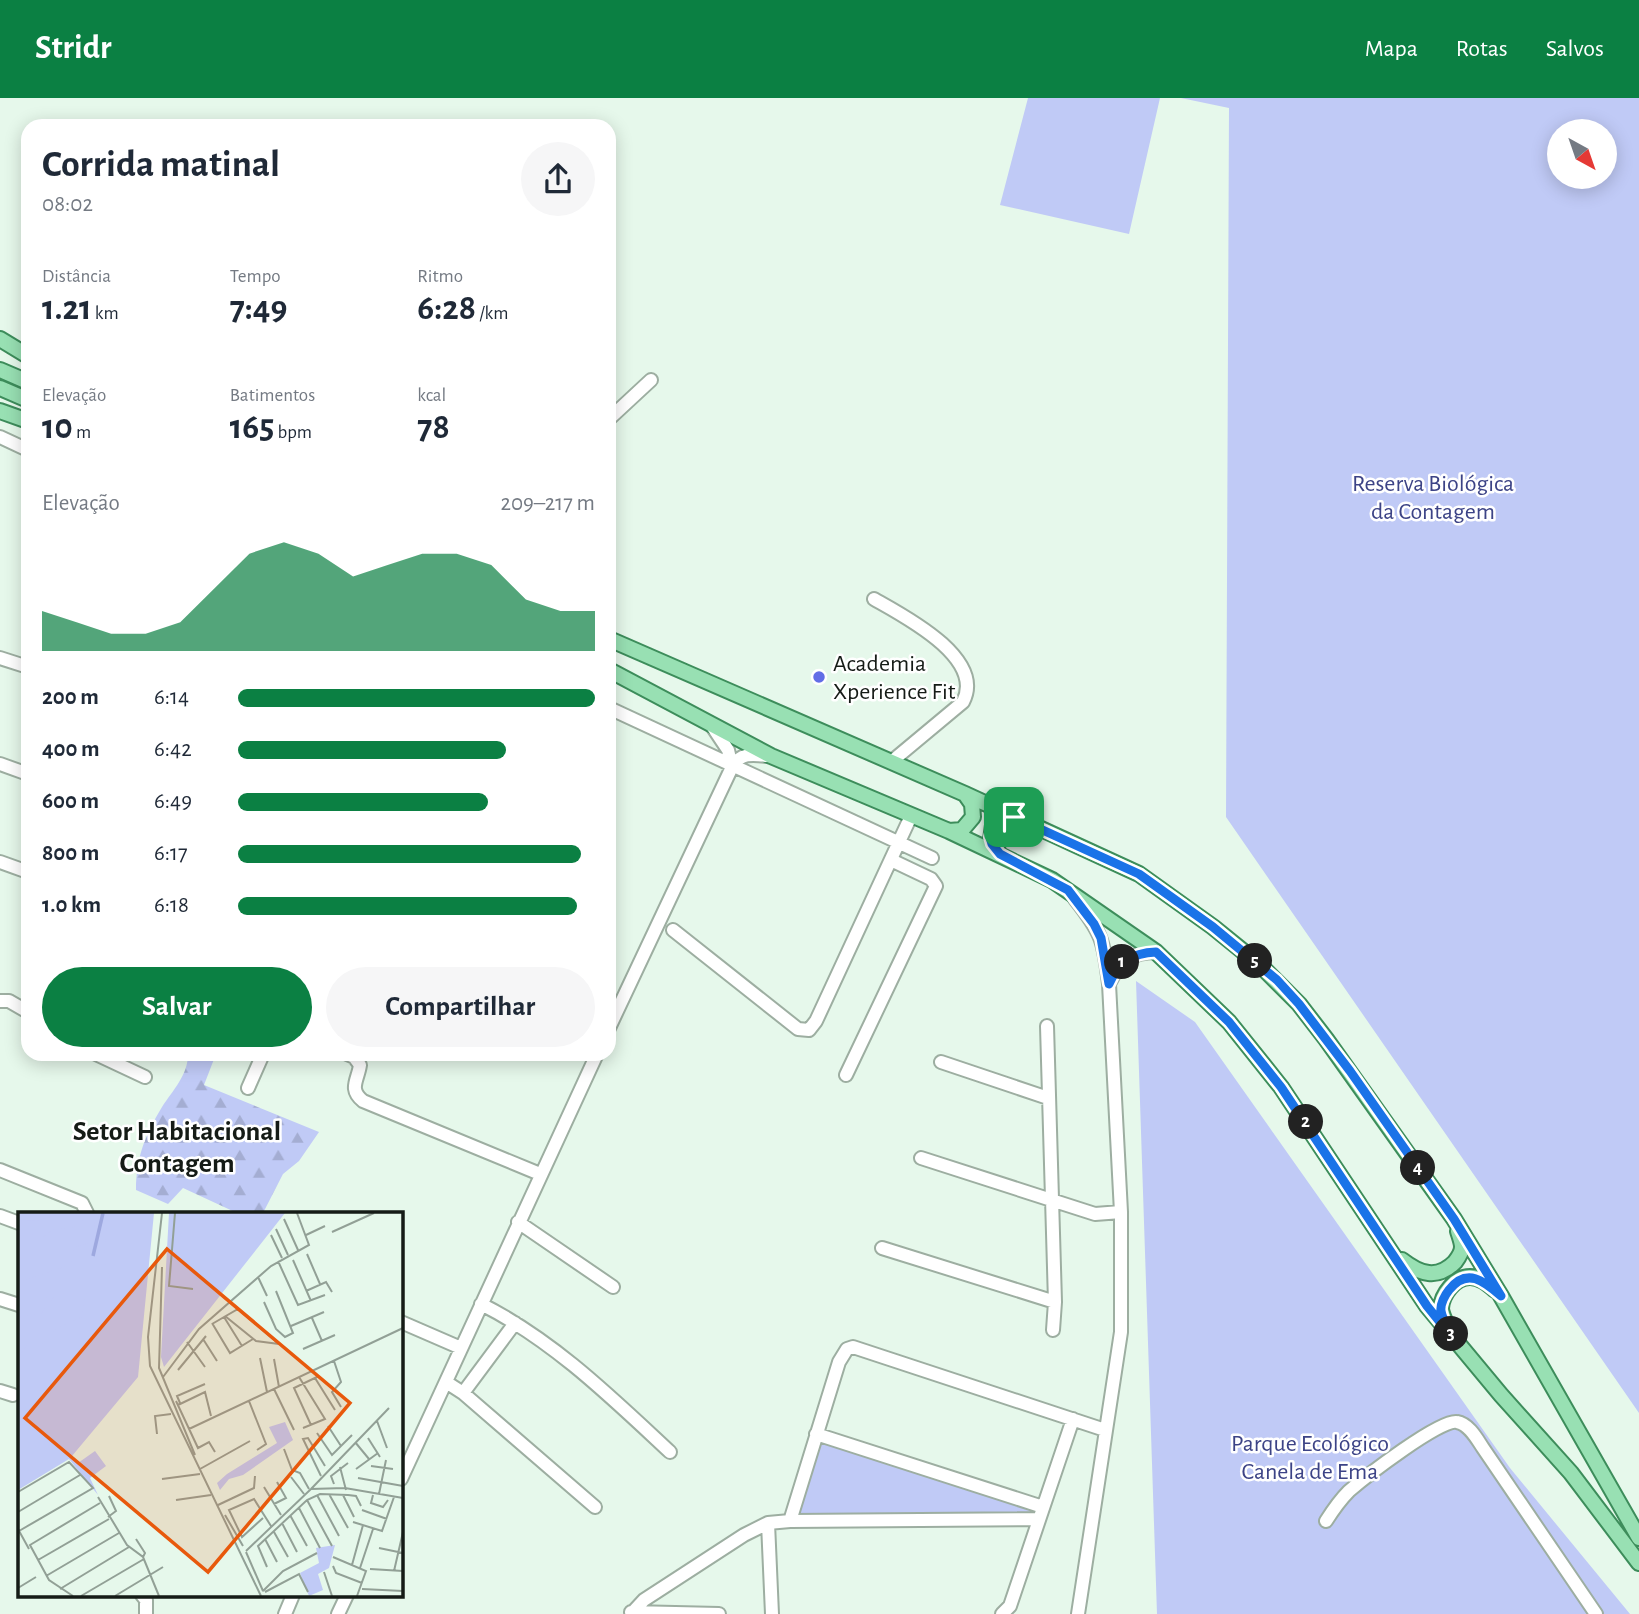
<!DOCTYPE html>
<html lang="pt">
<head>
<meta charset="utf-8">
<style>
  body { margin:0; font-family:"Alegreya Sans",sans-serif; background:#f6f6f7; color:#1f2937; height:100vh; display:flex; flex-direction:column; font-size:26px; white-space:nowrap }
  * { box-sizing:border-box; margin:0 }
  p { font-size:23px; color:#747a83 }
  .icon { flex:none; width:38px; height:38px; fill:none; stroke:currentColor; stroke-width:2; stroke-linecap:round; stroke-linejoin:round }
  .map { position:relative; flex:1; overflow:hidden }
  .drawer { position:absolute; left:21px; top:21px; width:595px; height:942px; display:flex; flex-direction:column; background:#fff; border-radius:21px; box-shadow:0 4px 18px #0003 }
  .drawer>* { flex:none }
  .needle { width:46px; rotate:140deg }
  .controls { position:absolute; left:1547px; top:21px; display:grid; gap:14px }
  .controls a { display:grid; place-items:center; width:70px; height:70px; border-radius:50%; background:#fff; box-shadow:0 4px 18px #0003; font-size:35px }
  .pin { position:absolute; display:grid; place-items:center; width:60px; height:60px; color:#fff; margin:-30px; border-radius:14px; box-shadow:0 4px 10px #0006 }
  .km { position:absolute; width:35px; height:35px; margin:-18px; border-radius:50%; background:#222; color:#fff; font-size:19px; line-height:35px; text-align:center }
  .round { display:grid; place-items:center; flex:none; width:74px; height:74px; border-radius:37px; background:#f6f6f7 }
  .summary { display:flex; align-items:center; justify-content:space-between; height:119px; padding:0 21px }
  h1 { font-size:38px; font-weight:700; line-height:52px }
  .stats { display:grid; grid-template-columns:repeat(3,1fr); gap:10px; height:119px; padding:7px 21px }
  .stats div { display:grid; align-content:center }
  .stats b { font-size:35px; font-weight:700 }
  .stats small { font-size:19px; font-weight:400 }
  .stats p { font-size:19px }
  .chart { height:196px; padding:14px 21px }
  .chart p { display:flex; justify-content:space-between }
  .chart svg { width:100%; height:126px; margin-top:7px; fill:#0b8043; opacity:.7 }
  .cta { display:flex; gap:14px; margin-top:auto; padding:14px 21px }
  .cta a { flex:1; height:80px; border-radius:42px; background:#0b8043; color:#fff; font-size:28px; font-weight:700; line-height:80px; text-align:center }
  .cta a+a { background:#f6f6f7; color:#1f2937 }
  ul { padding:0 21px; list-style:none; font-size:23px }
  li { display:grid; grid-template-columns:112px 84px 1fr; align-items:center; height:52px }
  li i { height:18px; border-radius:9px; background:#0b8043 }
  header { display:flex; align-items:center; gap:42px; box-sizing:border-box; height:98px; padding:0 35px; background:#0b8043; color:#fff }
  header strong { font-size:33px }
  nav { display:flex; gap:38px; margin-inline-start:auto; font-size:24px }
  .map>svg:first-child { display:block }
</style>
</head>
<body>
<header>
<strong>Stridr</strong>
<nav><a>Mapa</a><a>Rotas</a><a>Salvos</a></nav>
</header>
<div class="map">
<svg width="1639" height="1516" viewBox="0 0 1639 1516">
  <defs>
    <pattern id="forest-firs" width="22" height="20" patternUnits="userSpaceOnUse" patternTransform="scale(1.75)"><rect width="22" height="20" fill="#c0caf6"/><path d="M5 1l3.5 6h-7zM16 11l3.5 6h-7z" fill="#a4add2"/></pattern>
  </defs>
  <rect width="100%" height="100%" fill="#e6f8eb"/>
  <path fill="#c0caf6" fill-rule="evenodd" d="M1028,0H1160L1129,136L1000,107Z
    M1181,0H1639V1315L1226,719L1229,10ZM1605,33V79H1559V33Z
    M1136,883L1195,924L1510,1370L1630,1516H1157Z
    M822,1344L1037,1412L1035,1417L797,1418Z"/>
  <path fill="url(#forest-firs)" d="M188,956H216L204,987L319,1034L299,1063L283,1076L263,1115H237L183,1090L168,1106L136,1092C136,1060 145,1037 162,1009C173,992 188,977 188,956Z"/>
  <g fill="none" stroke-linecap="round" stroke-linejoin="round">
    <g stroke="#9daea1" stroke-width="16">
      <path id="minor" d="M609,321L651,282
        M0,339L28,352
        M874,501C904,518 986,560 963,604L891,664
        M0,560L28,569
        M609,610L932,760
        M712,628L728,652L732,669
        M0,666L28,676
        M0,764L28,774
        M1075,801C1102,835 1104,843 1109,886L1121,1114V1234L1078,1516
        M673,832L798,931L809,932L816,923L911,718
        M1109,886C1119,864 1131,854 1156,854
        M0,903H9L28,914
        M1047,928L1055,1204L1053,1232
        M609,930L732,669C740,655 752,656 766,658
        M96,956L145,979
        M347,956L354,959L360,967C358,982 348,991 363,1003L540,1076
        M941,964L1048,1000
        M846,977L936,788L931,781L891,762
        M248,990L263,956
        M921,1060L1095,1116L1121,1114
        M0,1072L82,1105L87,1115
        M0,1118L19,1125
        M518,1124L613,1189
        M882,1150L1055,1204
        M0,1201L19,1207
        M481,1206C553,1242 612,1300 670,1354
        M401,1224L461,1250
        M446,1284L463,1295L595,1409
        M0,1293L13,1297
        M463,1295L515,1225
        M816,1336L1043,1409
        M401,1381L597,956
        M790,1423L839,1264L847,1251L853,1249L1105,1332
        M1326,1423C1333,1412 1340,1402 1349,1393C1364,1380 1441,1320 1457,1324C1469,1326 1477,1341 1483,1350L1596,1516
        M768,1425L772,1516
        M142,1497L146,1502V1516
        M631,1514L719,1516
        M285,1516L293,1497
        M338,1516L347,1497
        M631,1516L644,1502L744,1437L768,1425L790,1423L1039,1421
        M1002,1516L1010,1508L1073,1321"/>
    </g>
    <g stroke="#3d8d5b" stroke-width="18">
      <path id="major" d="M0,241L28,258
        M0,272L28,284
        M0,290L28,302
        M0,313L28,323
        M609,541L965,696L1139,776L1213,829L1260,867L1299,906L1326,941L1454,1121L1501,1198L1639,1440
        M609,572L771,658L949,733L1052,782L1156,854L1229,924L1281,989L1427,1208L1501,1297L1571,1375L1639,1465
        M949,733L962,732L973,719L972,706L965,696
        M999,755L991,742L993,727L1003,720L1014,719
        M1402,1162C1420,1176 1437,1182 1455,1164C1458,1160 1462,1154 1462,1149C1462,1144 1459,1137 1458,1133
        M1446,1226C1444,1220 1441,1215 1441,1210C1442,1196 1455,1179 1470,1179C1480,1179 1488,1186 1495,1192"/>
    </g>
    <use href="#minor" stroke="#fff" stroke-width="12"/>
    <use href="#major" stroke="#98e0b3" stroke-width="14"/>
  </g>
  <g fill="none" stroke-linecap="round" stroke-linejoin="round">
    <g stroke="#fff" stroke-width="14">
      <path id="route" d="M1014,719L1139,776L1213,829L1277,882L1299,906L1350,973L1454,1121L1501,1198C1484,1183 1467,1169 1449,1192C1445,1197 1440,1206 1441,1213C1442,1221 1449,1232 1452,1239L1427,1208L1281,989L1229,924L1156,854C1131,855 1119,864 1109,886L1101,840L1094,826L1068,792L1000,756L992,746L990,739L993,727L1003,720Z"/>
    </g>
    <use href="#route" stroke="#1a73e8" stroke-width="9"/>
  </g>
  <circle fill="#626de6" stroke="#fff" stroke-width="2.5" cx="819" cy="579" r="7"/>
  <g text-anchor="middle" stroke-width="5" stroke-linejoin="round" paint-order="stroke">
    <g font-size="24" fill="#3c4386" stroke="#fff">
      <text x="1433" y="393">Reserva Biológica<tspan x="1433" dy="28">da Contagem</tspan></text>
      <text x="1310" y="1353">Parque Ecológico<tspan x="1310" dy="28">Canela de Ema</tspan></text>
    </g>
    <g font-size="24" fill="#151b16" stroke="#fff" text-anchor="start">
      <text x="833" y="573">Academia<tspan x="833" dy="28">Xperience Fit</tspan></text>
    </g>
    <g font-size="28" font-weight="bold" fill="#151b16" stroke="#fff">
      <text x="177" y="1042">Setor Habitacional<tspan x="177" dy="32">Contagem</tspan></text>
    </g>
  </g>
  <g transform="translate(18 1114)">
    <rect width="385" height="385" fill="#e6f8eb"/>
    <path d="M0,1H136L120,165L54,244L60,251L77,239L88,254L72,266L80,283L51,247L0,278ZM151,1H267L146,155L143,145ZM317,333L311,356L300,362L305,378L291,384L282,361L301,351L298,336Z" fill="#c0caf6"/>
    <path d="M45,1H74L56,15L34,18L24,26L0,16V7L18,9ZM78,1H90L86,45L93,71L80,84L68,81L64,105L39,116L23,133L11,131L0,145L3,104L24,101L36,84L0,89V70L52,53L57,35L71,31L75,24ZM267,210L275,228L225,263L211,267L202,278L199,271L209,262L259,231L251,215Z" fill="#c0caf6"/>
    <path fill="none" stroke="#9da8df" stroke-width="3.5" d="M75,44L85,1"/>
    <path fill="none" stroke="#92a096" stroke-width="2" d="M144,1L130,125L132,154L243,384M157,1L151,74L175,77M266,7L280,38M258,17L270,43M314,20L356,1M253,23L264,46M288,23L307,14M289,42L302,72M275,48L293,89M260,49L280,93L307,83M144,55L141,156L177,243M240,65L249,84M288,79L308,70L314,80M246,90L258,117L267,125L275,121L258,79M207,104L238,129L261,132M206,105L224,134M294,106L304,129M194,111L212,141L235,127M194,112L220,97L261,132M273,114L306,100M185,127L199,149M169,130L187,155M285,137L317,123M242,146L249,180M256,147L261,175M316,149L323,170L314,180L323,195M160,158L188,124M145,165L181,117L253,54L291,33L279,1M281,165L307,207L285,216M297,166L317,198M256,177L276,218M158,189L180,236L191,230L197,240M231,189L248,232L239,238M162,191L159,184L187,172M160,193L187,180L193,204M359,209L369,236M293,213L276,176L301,164M310,214L323,234M171,217L385,116M299,221L314,243L334,223M139,222L137,204L153,202M350,226L362,245M337,230L351,247M266,237L274,258L282,261L291,277M353,254L375,257M322,255L328,278M182,257L232,229M338,257L360,241M303,264L285,227L290,226L307,254M273,265L286,282M340,266L385,274M144,267L182,262M316,272L313,264L330,251M246,275L263,303M293,277L371,196M0,280L51,250L75,276L1,319M311,282L330,316M361,282L368,248M299,283L321,324M325,283L336,305M355,283L353,291L365,295L370,288M80,285L109,333L125,345L141,384M158,288L193,283M289,288L314,334M256,292L268,286L259,270M200,293L236,276L237,264M281,296L302,336M344,298L369,307M0,300L62,263M207,303L225,334M272,303L289,334M90,305L98,299L91,284M245,306L224,325L211,298L236,287L253,314M335,310L364,319L376,285M264,311L279,340M0,317L11,337M256,320L270,345M118,327L127,341L125,345M247,327L259,350M361,336L385,341M228,339L293,277L327,276L385,286M228,340L245,379M315,345L348,359L339,384M20,348L91,307M334,353L345,313M315,354L318,361L344,371M249,355L240,334L289,288L302,282L330,283L338,284L343,294M342,356L355,317M352,357L385,359M376,359L385,320M306,360L314,384M28,364L101,321M0,376L18,365M42,377L111,335M344,377L385,379M245,379L265,359L299,341M247,380L281,362L290,380M55,384L31,368L12,333L82,291M63,384L126,347M97,384L145,355"/>
    <path fill="#e8590c" fill-opacity="0.15" stroke="#e8590c" stroke-width="3.5" d="M149,37L332,191L190,360L7,206Z"/>
    <rect width="385" height="385" fill="none" stroke="#151b16" stroke-width="3.5"/>
  </g>
</svg>
<div class="controls">
<a><svg class="needle" viewBox="-14 -14 28 28"><path d="M0-13l5 13h-10z" fill="#e53935"/><path d="M0 13l5-13h-10z" fill="#747a83"/></svg></a>
</div>
<div class="pin" style="left:1014px;top:719px;background:#1e9e55"><svg class="icon" aria-label="arrive" viewBox="0 0 24 24"><path d="M6 21V4h12l-3 4 3 4H6"/></svg></div>
<b class="km" style="left:1122px;top:864px">1</b>
<b class="km" style="left:1306px;top:1024px">2</b>
<b class="km" style="left:1451px;top:1236px">3</b>
<b class="km" style="left:1418px;top:1070px">4</b>
<b class="km" style="left:1255px;top:863px">5</b>
<section class="drawer">
<div class="summary"><div><h1>Corrida matinal</h1><p>08:02</p></div><a class="round"><svg class="icon" aria-label="share" viewBox="0 0 24 24"><path d="M12 15V3M7 8l5-5 5 5M5 13v7h14v-7"/></svg></a></div>
<div class="stats">
<div><p>Distância</p><b>1.21<small> km</small></b></div>
<div><p>Tempo</p><b>7:49</b></div>
<div><p>Ritmo</p><b>6:28<small> /km</small></b></div>
</div>
<div class="stats">
<div><p>Elevação</p><b>10<small> m</small></b></div>
<div><p>Batimentos</p><b>165<small> bpm</small></b></div>
<div><p>kcal</p><b>78</b></div>
</div>
<div class="chart"><p><span>Elevação</span>209–217 m</p>
<svg viewBox="0 0 160 44" preserveAspectRatio="none"><path d="M0 44V30L10 34L20 38L30 38L40 34L50 22L60 10L70 6L80 10L90 18L100 14L110 10L120 10L130 14L140 26L150 30L160 30V44z"/></svg>
</div>
<ul>
<li><b>200 m</b>6:14<i style="width:100%"></i></li>
<li><b>400 m</b>6:42<i style="width:75%"></i></li>
<li><b>600 m</b>6:49<i style="width:70%"></i></li>
<li><b>800 m</b>6:17<i style="width:96%"></i></li>
<li><b>1.0 km</b>6:18<i style="width:95%"></i></li>
</ul>
<div class="cta"><a>Salvar</a><a>Compartilhar</a></div>
</section>
</div>
</body>
</html>
